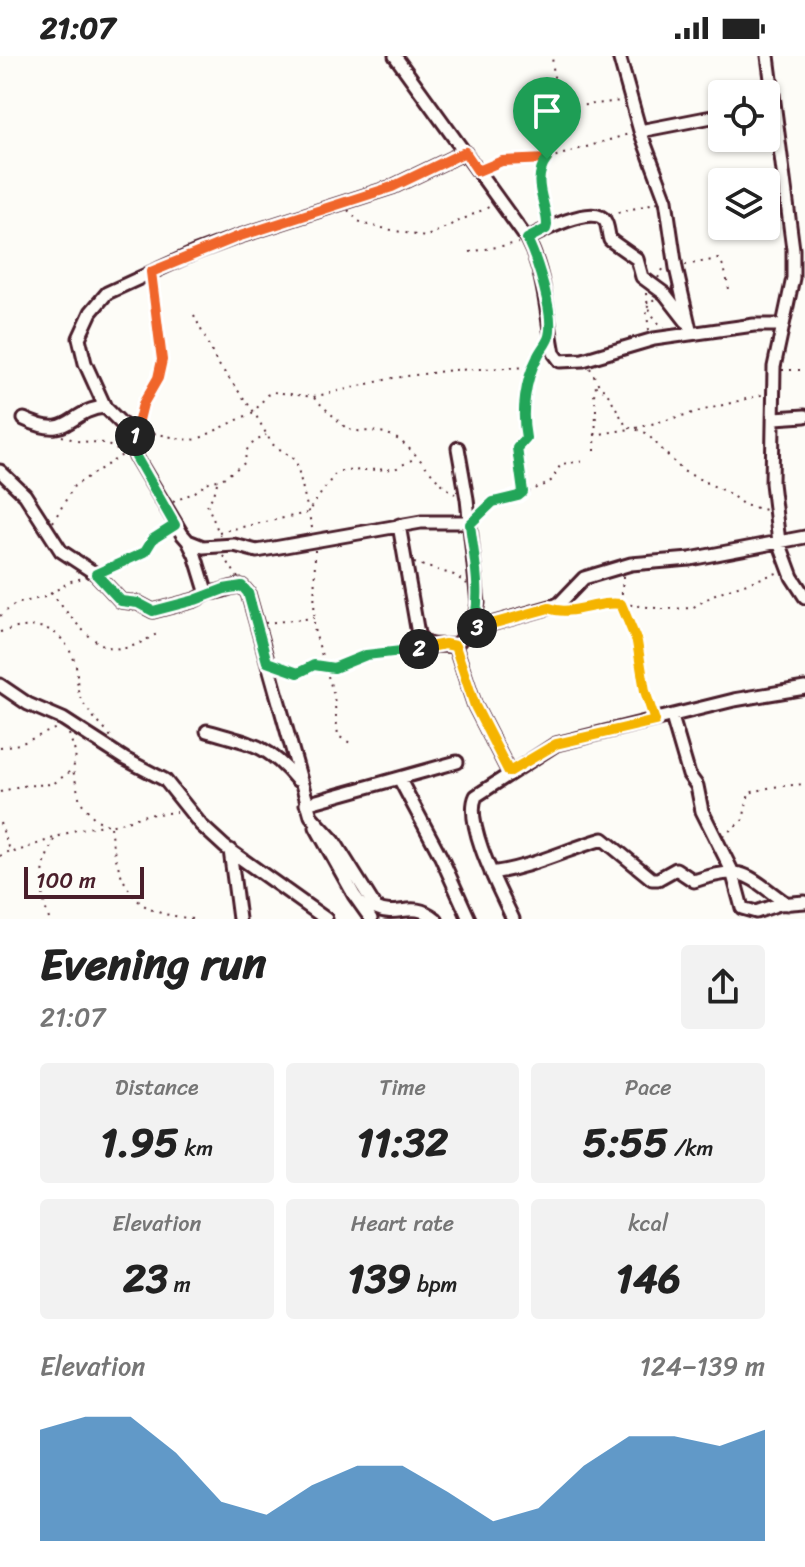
<!DOCTYPE html>
<html lang="en">
<head>
<meta charset="utf-8">
<style>
  body { margin:0; font-family:Sriracha,sans-serif; background:#f2f2f2; color:#222; height:100vh; display:flex; flex-direction:column; font-size:30px; white-space:nowrap }
  * { box-sizing:border-box; margin:0 }
  p { font-size:26px; color:#767676 }
  .icon { flex:none; width:44px; height:44px; fill:none; stroke:currentColor; stroke-width:2; stroke-linecap:round; stroke-linejoin:round }
  .map { position:relative; height:863px; overflow:hidden }
  .side { display:flex; flex-direction:column; background:#fff; flex:1 }
  .side>* { flex:none }
  .buttons { position:absolute; left:708px; top:24px; display:grid; gap:16px }
  .buttons a { display:grid; place-items:center; width:72px; height:72px; border-radius:8px; background:#fff; box-shadow:0 2px 6px #0004; font-size:40px }
  .scale { position:absolute; left:24px; bottom:20px; width:120px; box-sizing:border-box; padding-left:8px; border:4px solid #4a1f2b; border-top:0; font-size:22px; line-height:28px; white-space:nowrap; color:#4a1f2b; -webkit-text-stroke:6px #fdfcf7; paint-order:stroke }
  .pin { position:absolute; display:grid; place-items:center; width:68px; height:68px; color:#fff; margin:-82px -34px; border-radius:50% 50% 50% 0; rotate:-45deg; box-shadow:0 0 8px #0007 }
  .pin .icon { rotate:45deg }
  .km { position:absolute; width:40px; height:40px; margin:-20px; border-radius:50%; background:#222; color:#fff; font-size:22px; line-height:40px; text-align:center }
  .round { display:grid; place-items:center; flex:none; width:84px; height:84px; border-radius:8px; background:#f2f2f2 }
  .summary { display:flex; align-items:center; justify-content:space-between; height:136px; padding:0 40px }
  h1 { font-size:44px; font-weight:800; line-height:60px }
  .figures { display:grid; grid-template-columns:repeat(3,1fr); gap:12px; height:136px; padding:8px 40px }
  .figures div { display:grid; align-content:center; border-radius:8px; background:#f2f2f2; text-align:center }
  .figures b { font-size:40px; font-weight:800 }
  .figures small { font-size:22px; font-weight:400 }
  .figures p { font-size:22px }
  .chart { height:224px; padding:16px 40px }
  .chart p { display:flex; justify-content:space-between }
  .chart svg { width:100%; height:144px; margin-top:8px; fill:#1f6fb2; opacity:.7 }
  .status { display:flex; justify-content:space-between; align-items:center; height:56px; padding:0 40px; background:#fff; direction:ltr }
  .status svg { height:22px; fill:currentColor }
  .map>svg:first-child { display:block }
</style>
</head>
<body>
<div class="status"><b>21:07</b><svg viewBox="0 0 49 12"><path d="M0 12V9h3v3zM5 12V6h3v6zM10 12V3h3v9zM15 12V0h3v12zM26 1h20v11H26zM47 4h2v5h-2z"/></svg></div>
<div class="map">
<svg width="805" height="863" viewBox="0 0 805 863">
  <rect width="100%" height="100%" fill="#fdfcf7"/>
  <filter id="ink" filterUnits="userSpaceOnUse"><feTurbulence type="fractalNoise" baseFrequency=".0125" numOctaves="2"/><feDisplacementMap in="SourceGraphic" scale="16" xChannelSelector="R" yChannelSelector="G"/><feConvolveMatrix kernelMatrix="1 2 1 2 8 2 1 2 1" color-interpolation-filters="sRGB"/></filter>
  <g filter="url(#ink)">
    <g fill="none" stroke-linecap="round" stroke-linejoin="round">
      <g stroke="#4a1f2b" stroke-width="17">
        <path id="minor" d="M395,0L527,183C546,219 546,258 554,297L560,305L583,304L654,283L754,269H783
          M619,0L640,75L666,144L676,212L691,278
          M768,0L793,193V222L774,311L772,427L779,486L792,521L805,541
          M640,75L722,59
          M527,183C540,176 595,147 605,165C608,169 608,178 610,184L637,203L642,221L665,238L686,265
          M105,351L85,307L79,282L91,256L107,237L194,197L237,181L392,131L465,96
          M775,362L805,360
          M24,363C72,386 67,354 105,351L126,372L136,401L182,478L188,485L203,491L234,489L257,495L421,466H470
          M458,392L467,443L478,547L473,569L455,590L475,650L509,716
          M0,415L25,439L61,495L96,518L121,545L138,547L153,555L195,544L209,537
          M399,469L418,578C428,595 440,587 455,590
          M188,485L195,499L206,535C217,540 230,529 242,530L248,537L311,760L334,785L376,852C399,863 411,843 436,863
          M470,574L554,550L560,547L584,522L631,508L690,503L805,481
          M0,629L28,648L63,663L125,703L165,724L201,769L225,791L326,863
          M672,661L689,719L697,730L702,755L732,815L742,852L756,856L779,848L805,846
          M207,675C250,687 267,688 297,724
          M400,724L441,801L469,863
          M306,748L457,706
          M316,771L354,839L371,863
          M230,794L239,863
          M491,817C530,812 565,794 603,783L652,823H658L676,813L694,825C745,808 746,819 787,848
          M513,863C501,837 463,767 476,740L556,688L734,644L805,632"/>
      </g>
      <path stroke="#4a1f2b" stroke-width="2" stroke-dasharray="2 6" stroke-linecap="butt" d="M560,52L621,45
        M488,110L502,105L547,103L549,79L558,63L552,0
        M348,154L358,165L368,169L425,181L491,150
        M610,159L658,146
        M547,164C542,144 534,122 547,103L632,77
        M470,196L518,187
        M685,209L718,203L724,211L729,233
        M658,222L665,210
        M646,237C647,252 653,263 664,272
        M194,259L216,305L254,356L272,388L296,404L313,476
        M649,274L646,252L656,241
        M590,312L599,329L610,341L626,370L646,377L683,415L730,438L744,449L766,454
        M782,314H805
        M314,342L347,373C359,378 374,372 390,379C417,392 430,422 455,438
        M636,372L765,338
        M137,374L143,348L158,322L162,304L153,226
        M138,375C157,376 183,386 198,383L254,356L267,339L273,336L313,341L393,322L453,314L533,311
        M594,379L630,373
        M62,380L77,385L104,387L123,397
        M595,395L596,352L594,339L597,325
        M217,427L214,439L207,448L221,482
        M523,436L517,392L526,382C521,353 527,318 542,293
        M173,446L195,436L209,426L222,423L246,406C243,390 254,387 266,379
        M480,460L493,446L518,440L547,428L552,424L561,408L585,405
        M53,466L74,430L124,398
        M219,476L307,457L335,418L340,415L395,413L417,401
        M315,494L314,573L334,640L338,680L350,687
        M224,500L238,522
        M414,507L454,519L467,528
        M104,514L145,496L153,483L168,475
        M623,520L621,551L637,586L645,635L653,656
        M51,537C69,557 93,597 124,592C136,591 148,582 159,577
        M567,553L609,546L663,553L692,552L717,537L780,516
        M0,560L15,548L45,541L71,525L83,522
        M265,567L314,562
        M0,576C36,566 59,566 75,606C79,618 75,632 81,643C88,657 102,670 112,682
        M280,611L298,617L314,609L334,612L366,599L418,594
        M69,678L76,699L73,714L80,745L95,763L110,770L146,759L176,756
        M0,691L20,688L59,671
        M0,736L20,730L53,728L72,714
        M0,767L9,791L15,796L76,774L103,769
        M110,771C115,805 123,847 161,857C171,860 182,861 192,863
        M723,780L743,764L749,737L772,731L805,728
        M0,800L10,795
        M49,863C39,835 40,811 54,784"/>
      <use href="#minor" stroke="#fdfcf7" stroke-width="11"/>
    </g>
  </g>
  <g fill="none" stroke-linecap="round" stroke-linejoin="round" filter="url(#ink)">
    <g stroke="#fff" stroke-width="16">
      <path id="split-1" d="M135,380L143,348L158,322L162,304L151,216L237,181L392,131L465,96L478,115L502,105L547,103"/>
    </g>
    <g stroke="#fff" stroke-width="16">
      <path id="split-2" d="M135,380L132,390L136,401L175,469L153,483L145,496L96,518L121,545L138,547L153,555L195,544L224,533L242,530L248,537L267,606L298,617L314,609L334,612L366,599L419,593"/>
    </g>
    <g stroke="#fff" stroke-width="16">
      <path id="split-3" d="M419,593L445,588L455,590L475,650L509,716L556,688L655,665L645,635L637,586L621,548C598,544 571,561 549,552L477,572"/>
    </g>
    <g stroke="#fff" stroke-width="16">
      <path id="split-4" d="M477,572L470,574C485,548 473,497 470,468L493,446L518,440L523,436L517,392L526,382C521,356 525,325 537,302C540,294 547,288 549,280C555,259 537,203 527,183L546,173L547,169C547,146 530,126 547,103"/>
    </g>
    <use href="#split-1" stroke="#f0652b" stroke-width="10"/>
    <use href="#split-2" stroke="#22a559" stroke-width="10"/>
    <use href="#split-3" stroke="#f5b400" stroke-width="10"/>
    <use href="#split-4" stroke="#22a559" stroke-width="10"/>
  </g>
</svg>
<div class="buttons">
<a><svg class="icon" aria-label="locate" viewBox="0 0 24 24"><circle cx="12" cy="12" r="6"/><path d="M12 2v4M12 18v4M2 12h4M18 12h4"/></svg></a>
<a><svg class="icon" aria-label="layers" viewBox="0 0 24 24"><path d="M12 4l9 5-9 5-9-5zM3 14l9 5 9-5"/></svg></a>
</div>
<div class="scale">100 m</div>
<div class="pin" style="left:547px;top:103px;background:#1e9e55"><svg class="icon" aria-label="arrive" viewBox="0 0 24 24"><path d="M6 21V4h12l-3 4 3 4H6"/></svg></div>
<b class="km" style="left:135px;top:380px">1</b>
<b class="km" style="left:419px;top:593px">2</b>
<b class="km" style="left:477px;top:572px">3</b>
</div>
<section class="side">
<div class="summary"><div><h1>Evening run</h1><p>21:07</p></div><a class="round"><svg class="icon" aria-label="share" viewBox="0 0 24 24"><path d="M12 15V3M7 8l5-5 5 5M5 13v7h14v-7"/></svg></a></div>
<div class="figures">
<div><p>Distance</p><b>1.95<small> km</small></b></div>
<div><p>Time</p><b>11:32</b></div>
<div><p>Pace</p><b>5:55<small> /km</small></b></div>
</div>
<div class="figures">
<div><p>Elevation</p><b>23<small> m</small></b></div>
<div><p>Heart rate</p><b>139<small> bpm</small></b></div>
<div><p>kcal</p><b>146</b></div>
</div>
<div class="chart"><p><span>Elevation</span>124–139 m</p>
<svg viewBox="0 0 160 44" preserveAspectRatio="none"><path d="M0 44V10L10 6L20 6L30 17L40 32L50 36L60 27L70 21L80 21L90 29L100 38L110 34L120 21L130 12L140 12L150 15L160 10V44z"/></svg>
</div>
</section>
</body>
</html>
